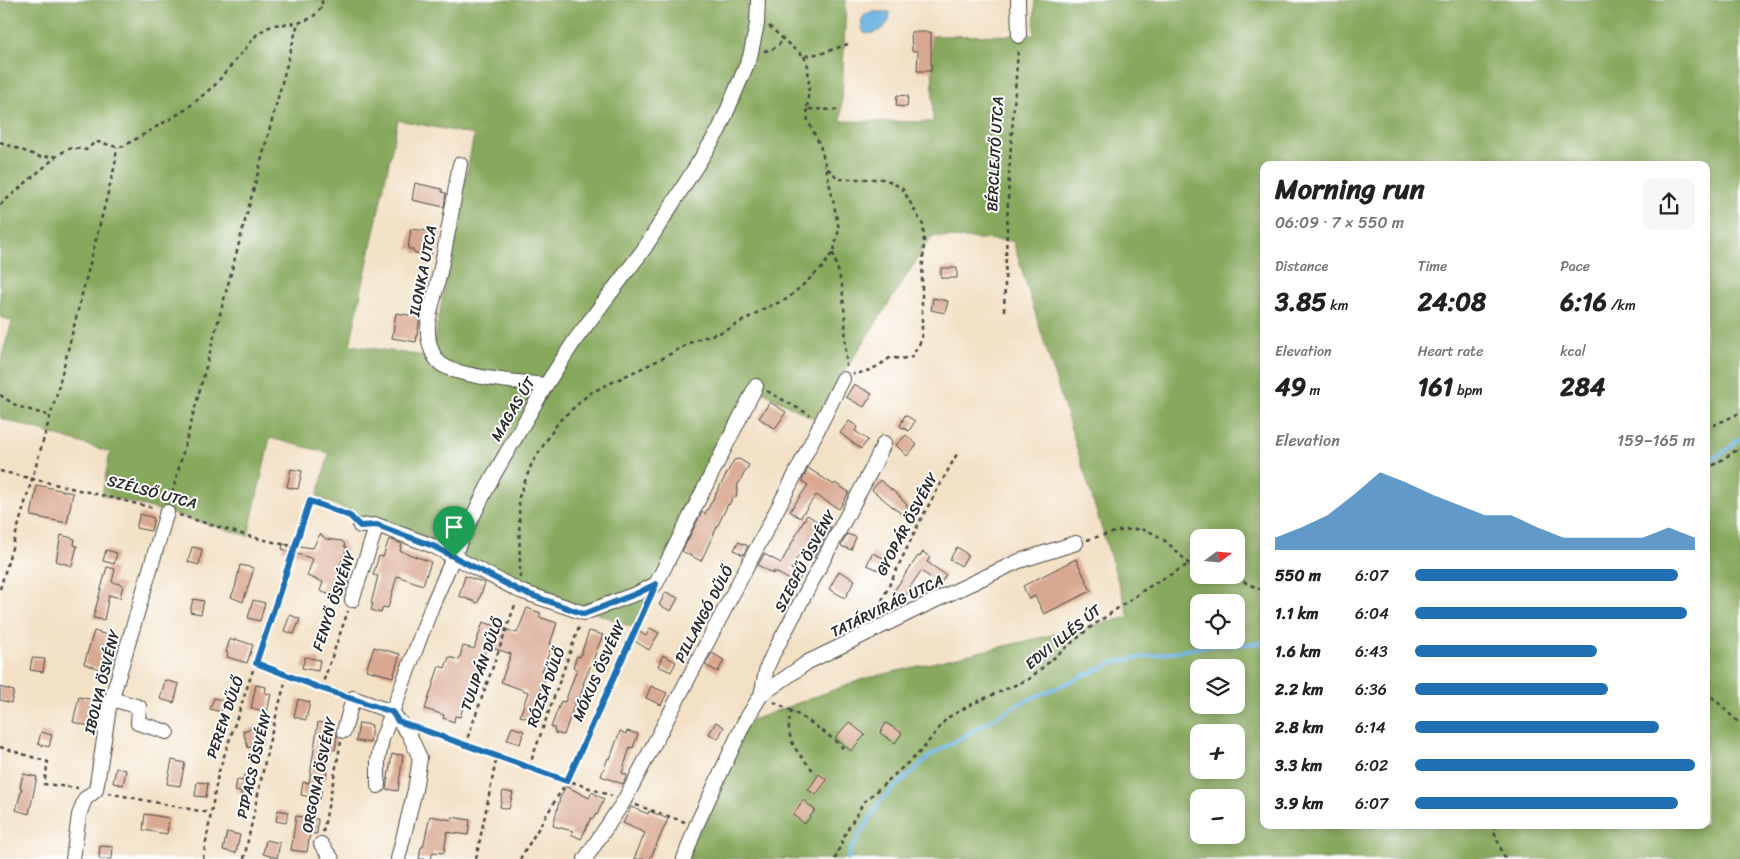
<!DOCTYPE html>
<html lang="en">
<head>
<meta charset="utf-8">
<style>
  body { margin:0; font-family:Sriracha,sans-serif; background:#f6f6f6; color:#222; height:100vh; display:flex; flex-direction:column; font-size:19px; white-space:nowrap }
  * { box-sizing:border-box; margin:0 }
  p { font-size:16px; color:#767676 }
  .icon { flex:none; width:28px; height:28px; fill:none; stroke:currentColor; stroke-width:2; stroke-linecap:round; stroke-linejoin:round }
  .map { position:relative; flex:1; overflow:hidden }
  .drawer { position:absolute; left:1260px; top:161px; width:450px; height:668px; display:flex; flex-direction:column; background:#fff; border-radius:10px; box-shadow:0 2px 8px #0003 }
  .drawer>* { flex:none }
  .needle { width:32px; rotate:74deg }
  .buttons { position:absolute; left:1190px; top:529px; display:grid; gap:10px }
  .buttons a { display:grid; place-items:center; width:55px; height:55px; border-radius:10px; background:#fff; box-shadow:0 2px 8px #0003; font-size:25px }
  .pin { position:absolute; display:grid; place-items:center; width:42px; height:42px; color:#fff; margin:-51px -21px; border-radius:50% 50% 50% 0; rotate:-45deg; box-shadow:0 0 5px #0007 }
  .pin .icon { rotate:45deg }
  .round { display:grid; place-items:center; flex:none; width:52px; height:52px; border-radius:10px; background:#f6f6f6 }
  .head { display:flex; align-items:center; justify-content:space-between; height:85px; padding:0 15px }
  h1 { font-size:28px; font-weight:800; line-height:38px }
  .figures { display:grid; grid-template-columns:repeat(3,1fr); gap:8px; height:85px; padding:5px 15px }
  .figures div { display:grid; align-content:center }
  .figures b { font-size:25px; font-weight:800 }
  .figures small { font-size:14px; font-weight:400 }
  .figures p { font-size:14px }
  .chart { height:140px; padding:10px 15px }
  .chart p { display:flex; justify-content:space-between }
  .chart svg { width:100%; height:90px; margin-top:5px; fill:#1f6fb2; opacity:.7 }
  ul { padding:0 15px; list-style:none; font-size:16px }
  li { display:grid; grid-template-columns:80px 60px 1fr; align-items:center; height:38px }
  li i { height:12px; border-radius:6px; background:#1f6fb2 }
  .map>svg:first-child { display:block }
</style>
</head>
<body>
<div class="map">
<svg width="1740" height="859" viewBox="0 0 1740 859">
  <rect width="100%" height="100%" fill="#fff"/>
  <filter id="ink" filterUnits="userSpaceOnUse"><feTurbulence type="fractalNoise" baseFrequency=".02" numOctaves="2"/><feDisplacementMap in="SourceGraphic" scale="10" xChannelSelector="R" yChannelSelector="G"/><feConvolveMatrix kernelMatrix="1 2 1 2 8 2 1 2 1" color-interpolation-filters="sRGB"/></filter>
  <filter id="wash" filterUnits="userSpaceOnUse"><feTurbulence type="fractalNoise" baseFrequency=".0096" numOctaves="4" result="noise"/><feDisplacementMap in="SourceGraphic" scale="20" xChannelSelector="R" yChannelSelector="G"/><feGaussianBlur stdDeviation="1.12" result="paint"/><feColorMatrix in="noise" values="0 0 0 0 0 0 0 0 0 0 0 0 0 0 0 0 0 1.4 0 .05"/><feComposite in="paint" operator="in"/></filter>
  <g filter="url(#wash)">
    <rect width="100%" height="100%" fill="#f3e1c6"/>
    <path fill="#87a95d" stroke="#596a44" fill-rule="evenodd" d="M0,0H846L841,121L933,122L932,36L1034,35L1035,0H1740V859H684L744,723L863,679L1129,617L1013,241L932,236L814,419L753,386L632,627L466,563L317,497L329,453L270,438L248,536L167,512L102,495L110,452L0,418V363L12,321L0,317ZM398,120L474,135L431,357L350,345ZM1264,165H1706V825H1264ZM1199,538H1236V575H1199ZM1199,602H1236V640H1199ZM1199,668H1236V705H1199ZM1199,732H1236V770H1199ZM1199,798H1236V835H1199Z"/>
    <path fill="#6ab3e2" stroke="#4a6f86" d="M871,12H889L890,19C885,28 876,35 864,33C860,24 860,15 871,12Z"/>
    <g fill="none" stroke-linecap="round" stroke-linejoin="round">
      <path stroke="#6ab3e2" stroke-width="4" d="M1706,462L1726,451L1740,438
        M848,859L850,851L881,800L930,756L1017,705L1115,662L1209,646L1264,643"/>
    </g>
    <g id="blocks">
      <path fill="#d9a891" d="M911,32H931V71H917L918,51H912Z
        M897,95L908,96L907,107L896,106Z
        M415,183L442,189V192L446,193L444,207L412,200Z
        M411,229L435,232L431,255L415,253L412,249H408Z
        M941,268H957V278H941Z
        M933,298L948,301L945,313L931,310Z
        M396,313L420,317L416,342L392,338Z
        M854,384L872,394L864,407L846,397Z
        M770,402L786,412L775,429L759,418Z
        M905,415L915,421L909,431L900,426Z
        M849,421L858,427L855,431L868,440L861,449L840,433Z
        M906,435L917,445L907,456L896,445Z
        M739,459L749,465L737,486L738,487L736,497L732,499L729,505L728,504L701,561L682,551L702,512L705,514L734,460Z
        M808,468L834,485L835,483L849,492L839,509L816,495L800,518L790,511L808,485L802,481Z
        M291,469L302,471L298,489L287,487Z
        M880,480L898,495L914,513L908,519L872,490Z
        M37,485L73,493L67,523L31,516Z
        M140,514L154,518L151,531L136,528Z
        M807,515L823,525L831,527L814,558L801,551L791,569L802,575L797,584L774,571L773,574L758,565L764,554L781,563Z
        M320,534L326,539L342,541L344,543L345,547L347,548L337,573L349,577L343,595L335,592L333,596L320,591L323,582L307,576L313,559L282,549L283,544L313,548Z
        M847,534L856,537L851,550L841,546Z
        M61,535L75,539L74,545L77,546L72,566L56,561Z
        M389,539L402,544L400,551L431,562L423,585L397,576L388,608L383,607L381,613L371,610L373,604H371L378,576L373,575L379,556L383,557Z
        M738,542L748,546L743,555L734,550Z
        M192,547L202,549L199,565L188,562Z
        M957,547L967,554V557L961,566L950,559Z
        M106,550L117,553L114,564L103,561Z
        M923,552L930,557L927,562L946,575L940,584L921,571L910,587L911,588L904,598L894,591L918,556L919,557Z
        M872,553L886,559L881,571L867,565Z
        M1076,559L1091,591L1044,614L1035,596L1029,599L1023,586Z
        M240,565L254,568L243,602L231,597L235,588Z
        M107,567L115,569L112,582L123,585L120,598L109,595L104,620L93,618Z
        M839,571L855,580L845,598L829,589Z
        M465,576L485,583L478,603L459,596Z
        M666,592L678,598L671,611L659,605Z
        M193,599L204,601L201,614L190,612Z
        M253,600L265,603L260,621L248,618Z
        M527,608L541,613L539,617L557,623L550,644L552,645L541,674L546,676L533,710H536L533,720L520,716L528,692L501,682L511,654L487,646L477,676L481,677L473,700L466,698L460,717L455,716L454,722L443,718L444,715L425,709L439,666L445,668L449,657L459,660L463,646L474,649L483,622L517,633Z
        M290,615L300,619L294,634L284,631Z
        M650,628L659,633L649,650L633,640L638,631L646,636Z
        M94,631L117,638L107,671L84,664Z
        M589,631L603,635L583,684H584L580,698L577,697L564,735L555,733L554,728L551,727L561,701L565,702L577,669L573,667L577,656L580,657Z
        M230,639L234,641L235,639L253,645L247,663L227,657L228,653L226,652Z
        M374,647L400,654L393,677L366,670Z
        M712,653L724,660L718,672L705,665Z
        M663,655L676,662L671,672L658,666Z
        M305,657L320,660L318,671L302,668Z
        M32,658L45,659L43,672L30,670Z
        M165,680L179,684L174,703L160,699Z
        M256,685L266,687L265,693L271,694L267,712L251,708Z
        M651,686L667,693L661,705L646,698Z
        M0,687L14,691L11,703L0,700Z
        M79,697L99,701L96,712L93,711L89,726L73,722Z
        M214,698L224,701L221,712L210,709Z
        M298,699L310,702L306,720L294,717Z
        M318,722L334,725L333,732L335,733L337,736L335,750L329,749L326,778H323L320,799L301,795L303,782L309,783Z
        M716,722L724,727L718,739L709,734Z
        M849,722L865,735L851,751L835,738Z
        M359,723L372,725L370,743L356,741Z
        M886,723L902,733L895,743L880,733Z
        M258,726L263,743L248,748L243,731Z
        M512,727L524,731L520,744L507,740Z
        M620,731L626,734L627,731L638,734L633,748L630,747L622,773L627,775L623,784L601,776L608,758L610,759Z
        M41,732L52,735L49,747L38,744Z
        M392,754L403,755L398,791L386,789Z
        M172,760L185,763L180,786L167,784Z
        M116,768L126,770L123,785L113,783Z
        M23,774L37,777L29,814L16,810L22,788H20Z
        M819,774L827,780L816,795L808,790Z
        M244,775L255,777L252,796L241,795V792L235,791L237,780L243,781Z
        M197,782L208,783L206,797L195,796Z
        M566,786L589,798L592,792L604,799L597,815L596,814L593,819L591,818L581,839L571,834L573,831L553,826L560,798Z
        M503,791L513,793L509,809L500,807Z
        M803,800L815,810L805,824L793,815Z
        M631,807L648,814L649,811L668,819L650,859H634L645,833L623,823Z
        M278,810L288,812L286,823L276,821Z
        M145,814L169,818L167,834L143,830Z
        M296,816L318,819L317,834L310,833L307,852L291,850Z
        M430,816L452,820V817L470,820L468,835L447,832L444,853L433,852L431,859H419L421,847H423Z
        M227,832L240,835L236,853L223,850Z
        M266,840L280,843L277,858L263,854Z
        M100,846L113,847L112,859H99Z"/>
    </g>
  </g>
  <g filter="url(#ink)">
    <use href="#blocks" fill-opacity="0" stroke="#494642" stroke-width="1"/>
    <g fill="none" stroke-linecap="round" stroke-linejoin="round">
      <g stroke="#494642" stroke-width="16">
        <path id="minor" d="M1018,0L1019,36
          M460,164C453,203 447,242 438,281C435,296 429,311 428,326C427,339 431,356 441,364C457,377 524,383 546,385
          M360,526L377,525L433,546L520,591L584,613L638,593L656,584L756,386
          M352,600L377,525
          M761,695L767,667L773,654L874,465L884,443
          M112,699L139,707L138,723L167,732
          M392,712L409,734L420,758L415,790L398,859
          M344,731L353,698L392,712
          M378,786V760L382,739L432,606L460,542L492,478L546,385L575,340L644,249L719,130L750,57L757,24L758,0
          M321,844L332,859
          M73,859L79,815L85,799L96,790L109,708L167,512
          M585,859L624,801L792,481L843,379
          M684,859L696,826L744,723L761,695L808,662L919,608L1019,561L1076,543"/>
      </g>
      <path stroke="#494642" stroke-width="2.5" stroke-dasharray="4 4" stroke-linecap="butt" d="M769,26L794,49L804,56L823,53L848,44
        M764,51C773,50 778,47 783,39
        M804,56L808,66L809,86L807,109L841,110
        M807,109L808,121L820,145L826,167L839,179H885L902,188L923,225L924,242L922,280V339L912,357L900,359L891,357C879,366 869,372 853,374
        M0,142L40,157L55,156
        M0,205L58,155C71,147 72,147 86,150L95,142C106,142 114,149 124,146L185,110L215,85L258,33L273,25L298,23L312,18L322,7V0
        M833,253L842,285L845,319L846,366
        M1004,311L1009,173L1018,50
        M767,391L810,415
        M0,395L17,406L50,416
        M1706,429L1740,413
        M1706,470L1740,448
        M0,471L154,508
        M170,501L298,23
        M179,515L248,536L295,547
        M1087,540C1140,524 1149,521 1189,564L1199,565
        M1229,575L1264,591
        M520,578L519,497L532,463L559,421L590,393L663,358L695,340L725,331L765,308L787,299L823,267L834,250L839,229L826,167
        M0,589L57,393L115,165L117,147
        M875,615L919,523L957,454
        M256,663L342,694
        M321,688L348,611
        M1706,691L1740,724
        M774,702C799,714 823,729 843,748
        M792,710C782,740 798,752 816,774
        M421,729L612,796
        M465,745L516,602
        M0,747L48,762L44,784L78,788
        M529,767L580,624
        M108,793L210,813
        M636,805L685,822
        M1495,825L1493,829L1505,859
        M323,832L341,742
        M203,859L218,774L310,501L334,509L352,518
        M244,859L269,743L287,675
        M476,859L497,756
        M520,859L567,781L647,604
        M835,859L846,832L864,802L921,751L947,718L974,703L1029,679L1088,629L1147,588L1189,564"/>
      <use href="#minor" stroke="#fff" stroke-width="14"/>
    </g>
  </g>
  <g fill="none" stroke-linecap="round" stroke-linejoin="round" filter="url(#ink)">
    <g stroke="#fff" stroke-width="10">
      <path id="route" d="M310,501L350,516L360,526L377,525L433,546L520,591L584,614L638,593L656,584L567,781L398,721L392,712L320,688L256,663Z"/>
    </g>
    <use href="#route" stroke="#1f6fb2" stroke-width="6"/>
  </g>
  <g text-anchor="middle" stroke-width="4" stroke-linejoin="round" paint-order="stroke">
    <g font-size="15" fill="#2b2b2b" stroke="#fff">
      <text transform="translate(995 154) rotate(-87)" y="5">BÉRCLEJTŐ UTCA</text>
      <text transform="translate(423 271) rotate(-79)" y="5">ILONKA UTCA</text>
      <text transform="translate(513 409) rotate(-59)" y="5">MAGAS ÚT</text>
      <text transform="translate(152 492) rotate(15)" y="5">SZÉLSŐ UTCA</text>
      <text transform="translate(907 524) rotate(-62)" y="5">GYOPÁR ÖSVÉNY</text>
      <text transform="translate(805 561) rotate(-62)" y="5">SZEGFŰ ÖSVÉNY</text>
      <text transform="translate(334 601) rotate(-71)" y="5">FENYŐ ÖSVÉNY</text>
      <text transform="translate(887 606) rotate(-26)" y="5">TATÁRVIRÁG UTCA</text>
      <text transform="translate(704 614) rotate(-62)" y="5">PILLANGÓ DŰLŐ</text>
      <text transform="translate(1063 637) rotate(-39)" y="5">EDVI ILLÉS ÚT</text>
      <text transform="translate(482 664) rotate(-70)" y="5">TULIPÁN DŰLŐ</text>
      <text transform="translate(599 671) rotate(-66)" y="5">MÓKUS ÖSVÉNY</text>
      <text transform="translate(102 682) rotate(-76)" y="5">IBOLYA ÖSVÉNY</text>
      <text transform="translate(546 687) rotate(-70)" y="5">RÓZSA DŰLŐ</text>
      <text transform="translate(225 717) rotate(-71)" y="5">PEREM DŰLŐ</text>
      <text transform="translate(254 764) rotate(-77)" y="5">PIPACS ÖSVÉNY</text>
      <text transform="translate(319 775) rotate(-78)" y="5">ORGONA ÖSVÉNY</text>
    </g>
  </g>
</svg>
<div class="buttons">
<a><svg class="needle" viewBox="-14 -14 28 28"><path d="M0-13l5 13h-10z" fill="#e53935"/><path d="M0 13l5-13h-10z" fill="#767676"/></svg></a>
<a><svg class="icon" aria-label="locate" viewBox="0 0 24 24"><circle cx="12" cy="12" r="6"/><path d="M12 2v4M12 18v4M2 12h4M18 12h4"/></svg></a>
<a><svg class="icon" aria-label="layers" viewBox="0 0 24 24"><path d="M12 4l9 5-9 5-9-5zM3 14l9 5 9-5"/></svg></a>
<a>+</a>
<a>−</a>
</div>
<div class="pin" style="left:454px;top:557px;background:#1e9e55"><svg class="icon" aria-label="arrive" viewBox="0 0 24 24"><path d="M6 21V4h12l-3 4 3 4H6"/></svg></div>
<section class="drawer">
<div class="head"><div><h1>Morning run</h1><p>06:09 · 7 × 550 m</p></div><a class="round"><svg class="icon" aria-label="share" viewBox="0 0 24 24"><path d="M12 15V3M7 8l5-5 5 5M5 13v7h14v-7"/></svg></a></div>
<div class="figures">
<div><p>Distance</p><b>3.85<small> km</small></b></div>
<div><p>Time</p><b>24:08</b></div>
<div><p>Pace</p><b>6:16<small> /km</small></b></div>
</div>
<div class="figures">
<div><p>Elevation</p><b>49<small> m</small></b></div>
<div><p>Heart rate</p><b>161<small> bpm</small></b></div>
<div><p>kcal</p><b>284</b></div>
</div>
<div class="chart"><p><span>Elevation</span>159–165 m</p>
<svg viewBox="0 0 160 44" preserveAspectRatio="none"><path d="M0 44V38L10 33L20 27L30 17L40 6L50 11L60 17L70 22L80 27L90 27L100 33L110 38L120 38L130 38L140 38L150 33L160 38V44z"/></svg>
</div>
<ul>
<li><b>550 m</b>6:07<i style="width:94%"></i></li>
<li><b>1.1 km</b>6:04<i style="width:97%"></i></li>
<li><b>1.6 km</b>6:43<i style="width:65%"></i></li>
<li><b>2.2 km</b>6:36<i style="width:69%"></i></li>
<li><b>2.8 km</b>6:14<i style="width:87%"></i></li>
<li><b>3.3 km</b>6:02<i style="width:100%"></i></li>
<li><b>3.9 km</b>6:07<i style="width:94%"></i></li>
</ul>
</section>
</div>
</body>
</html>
